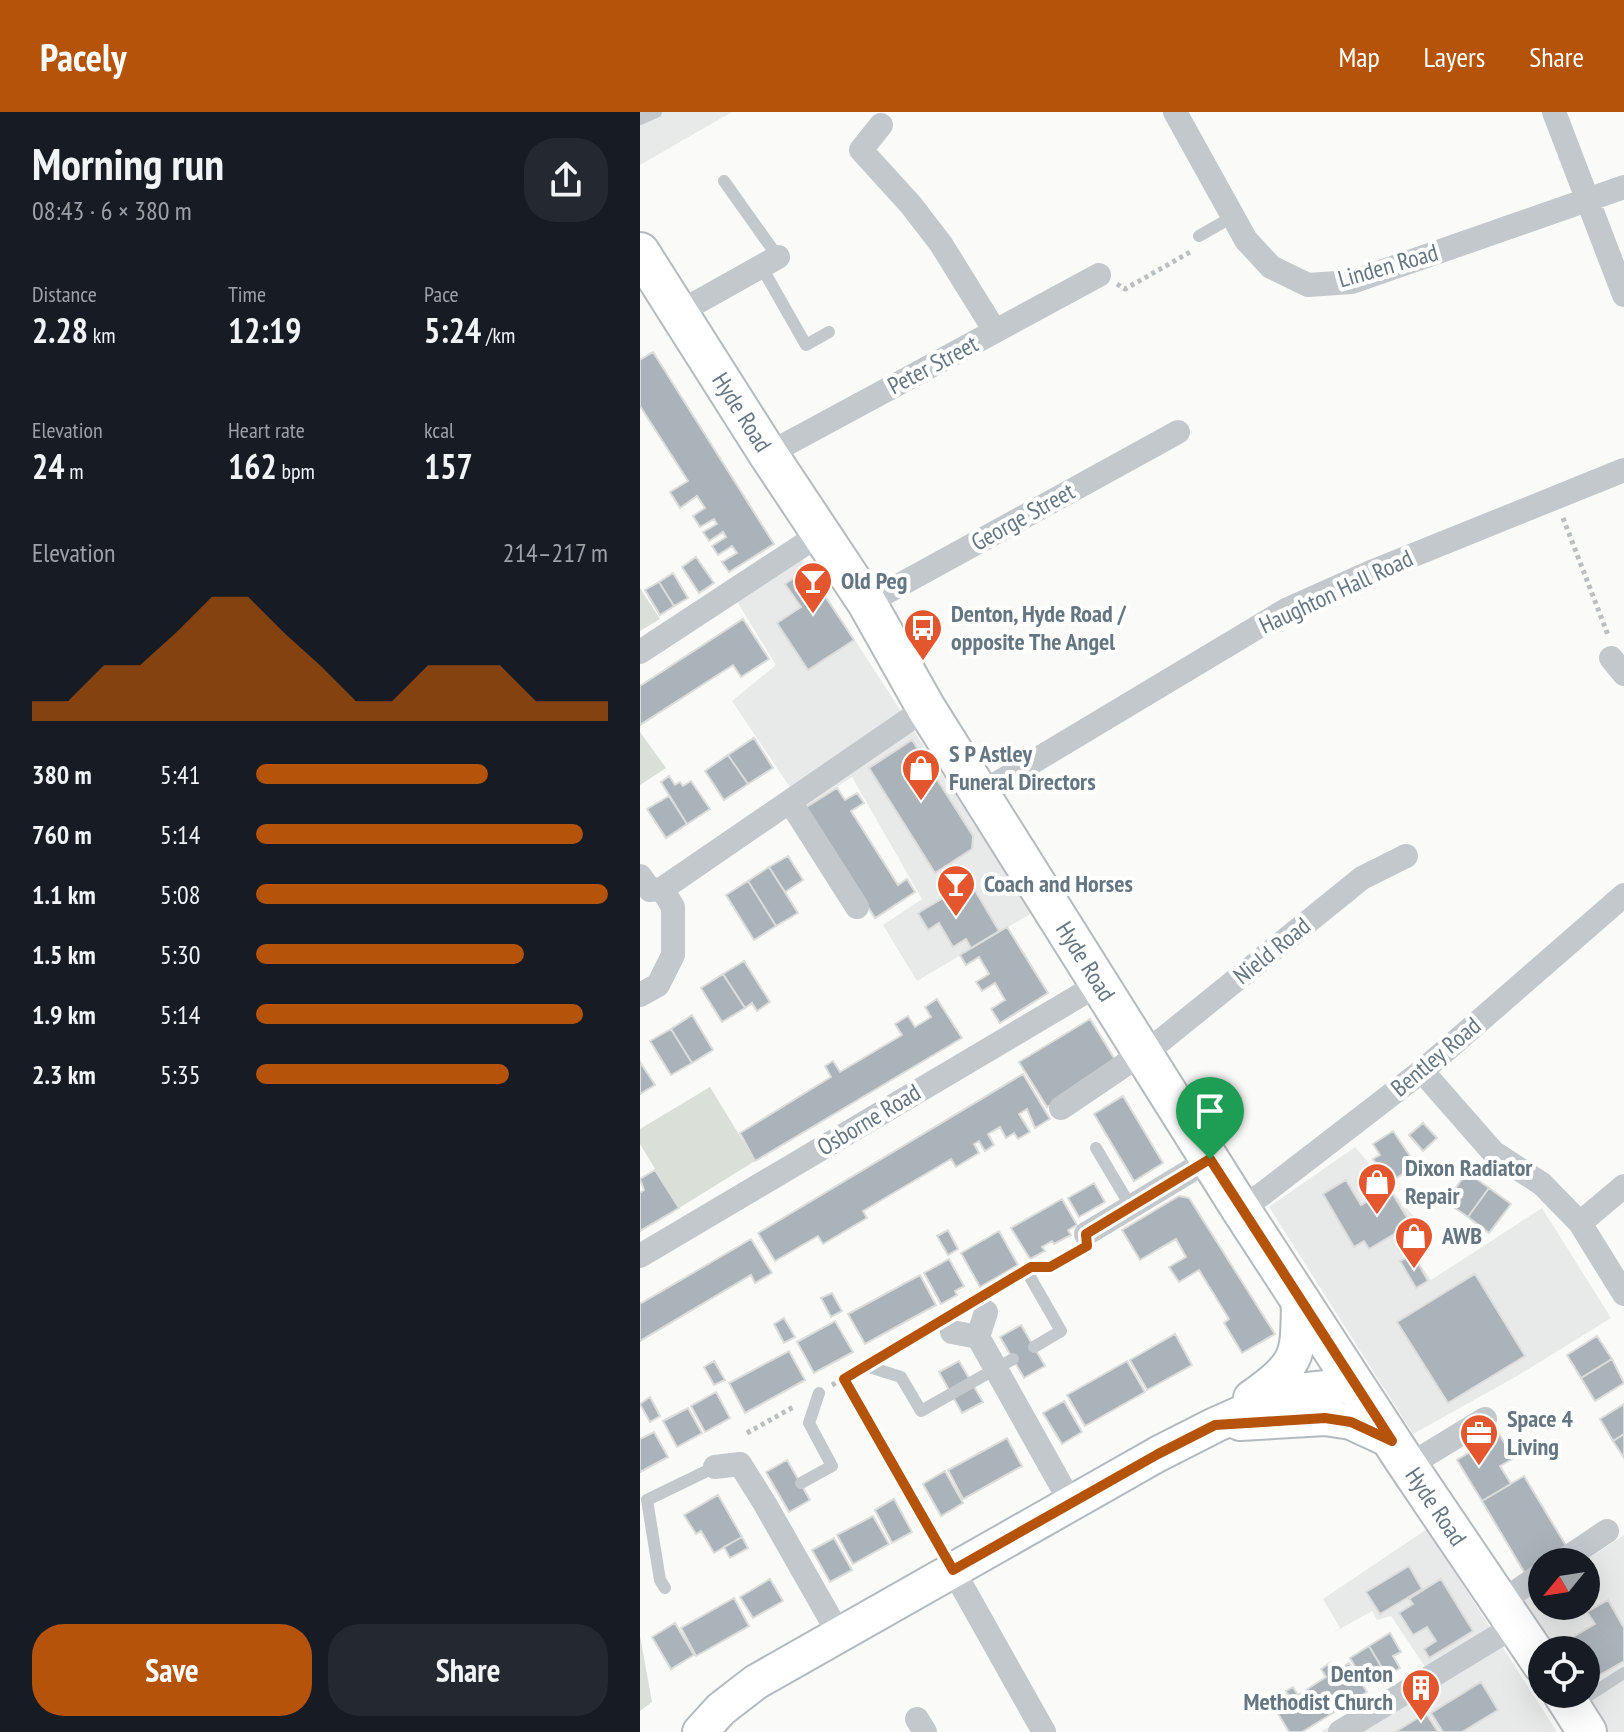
<!DOCTYPE html>
<html lang="en">
<head>
<meta charset="utf-8">
<style>
  body { margin:0; font-family:"PT Sans Narrow",sans-serif; background:#242831; color:#f1f3f6; height:100vh; display:flex; flex-direction:column; font-size:30px; white-space:nowrap }
  * { box-sizing:border-box; margin:0 }
  p { font-size:26px; color:#9ea1a6 }
  .icon { flex:none; width:44px; height:44px; fill:none; stroke:currentColor; stroke-width:2; stroke-linecap:round; stroke-linejoin:round }
  .map { position:relative; flex:1; overflow:hidden }
  .side { display:flex; flex-direction:column; background:#171b24; width:640px }
  .side>* { flex:none }
  .needle { width:52px; rotate:240deg }
  .controls { position:absolute; left:888px; top:1436px; display:grid; gap:16px }
  .controls a { display:grid; place-items:center; width:72px; height:72px; border-radius:50%; background:#171b24; box-shadow:0 8px 32px #0002; font-size:40px }
  .pin { position:absolute; display:grid; place-items:center; width:68px; height:68px; color:#fff; margin:-82px -34px; border-radius:50% 50% 50% 0; rotate:-45deg; box-shadow:0 0 8px #0007 }
  .pin .icon { rotate:45deg }
  .round { display:grid; place-items:center; flex:none; width:84px; height:84px; border-radius:32px; background:#242831 }
  .head { display:flex; align-items:center; justify-content:space-between; height:136px; padding:0 32px }
  h1 { font-size:44px; font-weight:600; line-height:60px }
  .figures { display:grid; grid-template-columns:repeat(3,1fr); gap:12px; height:136px; padding:8px 32px }
  .figures div { display:grid; align-content:center }
  .figures b { font-size:34px; font-weight:600 }
  .figures small { font-size:22px; font-weight:400 }
  .figures p { font-size:22px }
  .chart { height:224px; padding:16px 32px }
  .chart p { display:flex; justify-content:space-between }
  .chart svg { width:100%; height:144px; margin-top:8px; fill:#b45309; opacity:.7 }
  .cta { display:flex; gap:16px; margin-top:auto; padding:16px 32px }
  .cta a { flex:1; height:92px; border-radius:32px; background:#b45309; color:#fff; font-size:32px; font-weight:600; line-height:92px; text-align:center }
  .cta a+a { background:#242831; color:#f1f3f6 }
  ul { padding:0 32px; list-style:none; font-size:26px }
  li { display:grid; grid-template-columns:128px 96px 1fr; align-items:center; height:60px }
  li i { height:20px; border-radius:10px; background:#b45309 }
  header { display:flex; align-items:center; gap:48px; box-sizing:border-box; height:112px; padding:0 40px; background:#b45309; color:#fff }
  header strong { font-size:38px }
  nav { display:flex; gap:44px; margin-inline-start:auto; font-size:28px }
  main { display:flex; flex:1; min-height:0 }
  .map>svg:first-child { display:block }
</style>
</head>
<body>
<header>
<strong>Pacely</strong>
<nav><a>Map</a><a>Layers</a><a>Share</a></nav>
</header>
<main>
<section class="side">
<div class="head"><div><h1>Morning run</h1><p>08:43 · 6 × 380 m</p></div><a class="round"><svg class="icon" aria-label="share" viewBox="0 0 24 24"><path d="M12 15V3M7 8l5-5 5 5M5 13v7h14v-7"/></svg></a></div>
<div class="figures">
<div><p>Distance</p><b>2.28<small> km</small></b></div>
<div><p>Time</p><b>12:19</b></div>
<div><p>Pace</p><b>5:24<small> /km</small></b></div>
</div>
<div class="figures">
<div><p>Elevation</p><b>24<small> m</small></b></div>
<div><p>Heart rate</p><b>162<small> bpm</small></b></div>
<div><p>kcal</p><b>157</b></div>
</div>
<div class="chart"><p><span>Elevation</span>214–217 m</p>
<svg viewBox="0 0 160 44" preserveAspectRatio="none"><path d="M0 44V38L10 38L20 27L30 27L40 17L50 6L60 6L70 17L80 27L90 38L100 38L110 27L120 27L130 27L140 38L150 38L160 38V44z"/></svg>
</div>
<ul>
<li><b>380 m</b>5:41<i style="width:66%"></i></li>
<li><b>760 m</b>5:14<i style="width:93%"></i></li>
<li><b>1.1 km</b>5:08<i style="width:100%"></i></li>
<li><b>1.5 km</b>5:30<i style="width:76%"></i></li>
<li><b>1.9 km</b>5:14<i style="width:93%"></i></li>
<li><b>2.3 km</b>5:35<i style="width:72%"></i></li>
</ul>
<div class="cta"><a>Save</a><a>Share</a></div>
</section>
<div class="map">
<svg width="984" height="1620" viewBox="0 0 984 1620">
  <rect width="100%" height="100%" fill="#fafaf8"/>
  <path fill="#e8e9e9" d="M0,0H92L0,53Z
    M161,445L392,801L277,869L243,813L282,787L212,665L164,696L92,589L136,553L96,488Z
    M715,1035L786,1119L766,1132L791,1168L902,1096L971,1206L877,1264L773,1322L629,1095Z
    M787,1417L917,1620H681L785,1555L751,1504L737,1508L732,1499L691,1522L700,1516L683,1487Z
    M984,1423V1620H964L946,1582V1538H910L879,1492L902,1477V1494H946V1450H943Z"/>
  <path fill="#dadfd7" d="M0,476L20,507L0,519Z
    M0,620L26,656L0,673Z
    M70,975L115,1049L39,1096L0,1032V1017Z
    M0,1524L12,1590L0,1599Z"/>
  <path fill="#aab3b9" stroke="#dcdcda" stroke-width="2" d="M13,240L134,432L89,460L82,450L97,441L92,434L78,443L72,434L86,425L83,420L69,429L63,420L77,412L74,407L60,415L53,404L65,396L57,384L40,396L30,380L48,369L0,294V248Z
    M56,445L74,471L59,481L42,455Z
    M167,457L214,528L168,558L137,511L161,495L145,472Z
    M33,461L48,486L34,494L19,470Z
    M19,470L34,494L20,503L5,478Z
    M103,507L129,547L101,565L93,553L0,613V574Z
    M114,626L133,656L108,672L88,643Z
    M272,628L333,724L332,737L295,761L229,656Z
    M88,643L108,672L84,688L65,659Z
    M29,664L35,673L40,670L43,674L51,669L70,697L47,712L21,670Z
    M197,676L205,688L217,681L224,691L211,699L258,773L267,767L275,780L235,806L165,696Z
    M29,684L47,712L26,726L7,697Z
    M148,744L163,768L145,780L129,755Z
    M129,755L158,801L136,814L108,769Z
    M108,769L136,814L114,828L86,783Z
    M330,770L359,819L331,836L326,827L313,835L299,811L288,818L278,801Z
    M367,815L408,881L360,911L351,897L365,888L355,871L342,879L336,870L349,862L339,845L326,853L320,843Z
    M104,849L130,890L117,899L112,891L105,896L83,862Z
    M83,862L105,896L82,910L61,876Z
    M297,887L322,926L115,1049L100,1021L191,965L185,954L193,949L200,960L262,923L255,912L268,904L275,915L291,905L285,895Z
    M52,903L73,938L52,951L31,917Z
    M450,907L477,951L407,995L379,950Z
    M31,917L52,951L31,963L10,929Z
    M0,950L15,973L0,982Z
    M383,962L410,1007L395,1016L387,997L379,1002L390,1020L378,1027L374,1021L366,1026L360,1015L348,1022L354,1033L345,1039L339,1029L334,1032L339,1041L316,1055L311,1047L223,1099L227,1106L183,1132L178,1124L135,1149L118,1121Z
    M483,984L523,1051L494,1069L454,1002Z
    M783,1011L797,1026L783,1039L769,1023Z
    M753,1019L776,1053L749,1071L733,1047L740,1043L733,1032Z
    M15,1058L39,1096L0,1119V1081L4,1078L0,1067Z
    M827,1060L849,1076L828,1105L806,1090Z
    M706,1068L721,1093L749,1076L771,1112L729,1137L724,1129L714,1135L683,1082Z
    M454,1071L465,1090L439,1105L428,1086Z
    M849,1076L871,1092L849,1121L828,1105Z
    M539,1084L549,1086L635,1222L602,1241L584,1211L589,1207L559,1158L539,1170L529,1155L546,1145L536,1127L500,1148L482,1118Z
    M422,1087L437,1113L428,1118L431,1123L414,1132L412,1129L402,1135L405,1139L390,1147L371,1116Z
    M308,1118L318,1137L308,1143L297,1124Z
    M359,1119L378,1153L340,1175L321,1141Z
    M111,1127L132,1161L115,1171L111,1163L0,1229V1192Z
    M773,1142L788,1169L776,1176L760,1149Z
    M309,1147L324,1174L315,1179L317,1183L301,1192L284,1161Z
    M835,1162L885,1244L808,1291L757,1210Z
    M280,1163L296,1193L225,1232L208,1202Z
    M192,1181L202,1199L191,1205L181,1186Z
    M144,1206L155,1225L144,1231L134,1212Z
    M195,1209L213,1240L174,1261L157,1230Z
    M381,1213L405,1254L384,1266L360,1225Z
    M535,1222L552,1253L507,1278L490,1248Z
    M957,1224L972,1247L941,1266L927,1243Z
    M149,1239L165,1268L105,1301L89,1271Z
    M972,1247L984,1271L955,1289L941,1266Z
    M74,1249L85,1268L74,1273L64,1255Z
    M319,1249L343,1290L322,1301L299,1260Z
    M487,1249L505,1280L445,1314L427,1283Z
    M76,1280L90,1306L65,1320L51,1294Z
    M10,1285L20,1304L10,1310L0,1292Z
    M424,1289L442,1320L422,1332L403,1301Z
    M984,1292V1322L973,1329L960,1307Z
    M48,1296L62,1321L37,1335L23,1309Z
    M14,1320L28,1345L0,1360V1327Z
    M859,1322L874,1346L860,1354L871,1372L842,1389L817,1348Z
    M984,1322V1346L973,1329Z
    M367,1326L382,1354L323,1387L308,1358Z
    M147,1348L170,1388L149,1400L126,1360Z
    M305,1359L323,1391L301,1404L283,1372Z
    M884,1364L928,1437L908,1450H902V1453L886,1463L842,1389Z
    M78,1383L102,1425L74,1441L61,1419L56,1422L44,1403Z
    M254,1387L272,1420L252,1431L235,1398Z
    M233,1404L249,1432L213,1452L197,1423Z
    M102,1425L108,1436L90,1446L84,1435Z
    M194,1426L212,1458L190,1470L172,1438Z
    M769,1454L782,1477L740,1502L726,1480Z
    M130,1467L143,1489L113,1506L100,1485Z
    M801,1467L833,1519L789,1546L784,1537L796,1529L787,1515L773,1523L759,1501L773,1492L769,1487Z
    M94,1486L109,1514L56,1544L41,1516Z
    M968,1488L984,1516V1549L946,1571V1538H924L921,1532L955,1512L947,1500Z
    M35,1511L54,1543L31,1557L12,1525Z
    M750,1521L761,1540L753,1544L760,1556L747,1564L729,1534Z
    M729,1534L747,1564L736,1571L730,1561L722,1566L710,1546Z
    M690,1551L695,1560L709,1551L727,1580L662,1620H649L636,1598L651,1588L646,1579L653,1575L658,1583L686,1565L681,1557Z
    M841,1570L858,1598L822,1620H803L791,1601Z
    M786,1601L798,1620H755Z"/>
  <g fill="none" stroke-linecap="round" stroke-linejoin="round">
    <g stroke="#b3babf" stroke-width="38">
      <path id="secondary" d="M611,1286C661,1250 658,1245 659,1186
        M600,1311L685,1306L711,1310L752,1329
        M60,1620L81,1597L116,1570L518,1342L575,1313L649,1280L715,1273"/>
    </g>
    <g stroke="#b5babe" stroke-width="42">
      <g id="primary">
        <path id="s1" d="M0,140L128,342L227,491L286,596L600,1096L766,1351L902,1552"/>
        <path d="M923,1582L947,1620"/>
      </g>
    </g>
    <path stroke="#bbbfc2" stroke-width="5" stroke-dasharray="4 4" stroke-linecap="butt" d="M477,172L485,177L552,139
      M923,406L968,523
      M403,1155H410L434,1142
      M353,1178L372,1166
      M247,1241L290,1216
      M204,1267L300,1436
      M192,1273L211,1263
      M107,1321L155,1294"/>
    <path stroke="#c3c8cc" stroke-width="12" d="M0,7L16,0
      M84,69L138,145
      M559,124L594,104
      M121,154L166,233L189,220
      M456,1036L491,1095
      M386,1158L421,1219L394,1235
      M226,1254L261,1265L281,1299L373,1247
      M161,1371L192,1354L169,1311L179,1281
      M25,1476L20,1468L7,1388L75,1355
      M934,1593L984,1561"/>
    <path stroke="#c3c8cc" stroke-width="24" d="M535,0L606,128L631,155L668,173L712,170L984,75
      M914,0L984,183
      M241,13L221,38L271,93L301,132L355,219
      M38,201L138,145
      M128,342L459,163
      M227,491L538,320
      M0,540L180,422
      M971,546L984,562
      M341,681L646,498L729,461L984,358
      M151,691L217,795
      M0,764L10,778L22,777L33,795V843L18,873L0,883
      M22,777L286,596
      M782,959L853,1040L902,1072L940,1111L984,1182
      M421,996L523,927L722,766L766,744
      M600,1096L621,1083L782,959L984,783
      M940,1111L984,1074
      M446,1122L570,1047
      M0,1144L459,872
      M312,1220L338,1225L431,1391
      M338,1225L346,1200
      M768,1354L845,1307
      M75,1355L100,1352L125,1392L199,1522
      M921,1450L967,1419
      M313,1458L404,1620
      M861,1490L902,1462
      M277,1607L285,1620
      M700,1620L876,1513"/>
    <use href="#secondary" stroke="#fff" stroke-width="34"/>
    <use href="#primary" stroke="#fff" stroke-width="38"/>
  </g>
  <g fill="none" stroke-linecap="round" stroke-linejoin="round">
    <g stroke="#fff" stroke-width="16">
      <path id="route" d="M570,1047L752,1329L711,1310L685,1306L575,1313L518,1342L313,1458L204,1267L391,1155H410L447,1134L446,1122Z"/>
    </g>
    <use href="#route" stroke="#b45309" stroke-width="10"/>
  </g>
  <defs>
    <g id="bar-pin" transform="scale(2)"><path d="M0 17L-7.5 6A9.5 9.5 0 1 1 7.5 6Z" fill="#e4572e" stroke="#fff"/><path d="M-6-5H6L.8 .8V4.5H3.5V6h-7V4.5H-.8V.8Z" fill="#fff"/></g>
    <g id="bus-pin" transform="scale(2)"><path d="M0 17L-7.5 6A9.5 9.5 0 1 1 7.5 6Z" fill="#e4572e" stroke="#fff"/><path d="M-5-6H5V4H4V6H2V4H-2V6H-4V4H-5ZM-3.5-4V0h7V-4ZM-3.5 1.2v1.5H-2V1.2ZM2 1.2v1.5H3.5V1.2Z" fill="#fff"/></g>
    <g id="shop-pin" transform="scale(2)"><path d="M0 17L-7.5 6A9.5 9.5 0 1 1 7.5 6Z" fill="#e4572e" stroke="#fff"/><path d="M-5-2.5h2.3a2.7 3.5 0 0 1 5.4 0H5L5.5 6h-11ZM-1.5-2.5h3a1.5 2.3 0 0 0-3 0Z" fill="#fff"/></g>
    <g id="office-pin" transform="scale(2)"><path d="M0 17L-7.5 6A9.5 9.5 0 1 1 7.5 6Z" fill="#e4572e" stroke="#fff"/><path d="M-6-3h4V-5.5h4V-3h4V5H-6ZM-1-4.5V-3h2v-1.5ZM-6 0V1H6V0Z" fill="#fff"/></g>
    <g id="building-pin" transform="scale(2)"><path d="M0 17L-7.5 6A9.5 9.5 0 1 1 7.5 6Z" fill="#e4572e" stroke="#fff"/><path d="M-4-6H4V6H1V3H-1V6H-4ZM-2.5-4.3h1.7v1.8h-1.7ZM.8-4.3h1.7v1.8H.8ZM-2.5-1h1.7V.8h-1.7ZM.8-1h1.7V.8H.8Z" fill="#fff"/></g>
  </defs>
  <g fill-rule="evenodd">
    <use href="#bar-pin" x="173" y="469"/>
    <use href="#bus-pin" x="283" y="516"/>
    <use href="#shop-pin" x="281" y="656"/>
    <use href="#bar-pin" x="316" y="772"/>
    <use href="#shop-pin" x="737" y="1070"/>
    <use href="#shop-pin" x="774" y="1124"/>
    <use href="#office-pin" x="839" y="1321"/>
    <use href="#building-pin" x="781" y="1576"/>
  </g>
  <g text-anchor="middle" stroke-width="8" stroke-linejoin="round" paint-order="stroke">
    <g font-size="24" fill="#657683" stroke="#fff">
      <text transform="translate(748 154) rotate(-16)" y="8">Linden Road</text>
      <text transform="translate(293 253) rotate(-28)" y="8">Peter Street</text>
      <text dy="8" stroke="none"><textPath href="#s1" startOffset="190">Hyde Road</textPath></text>
      <text transform="translate(383 405) rotate(-29)" y="8">George Street</text>
      <text transform="translate(696 480) rotate(-25)" y="8">Haughton Hall Road</text>
      <text transform="translate(632 839) rotate(-39)" y="8">Nield Road</text>
      <text dy="8" stroke="none"><textPath href="#s1" startOffset="838">Hyde Road</textPath></text>
      <text transform="translate(796 945) rotate(-40)" y="8">Bentley Road</text>
      <text transform="translate(229 1008) rotate(-31)" y="8">Osborne Road</text>
      <text dy="8" stroke="none"><textPath href="#s1" startOffset="1486">Hyde Road</textPath></text>
    </g>
    <g font-size="24" font-weight="bold" fill="#657683" stroke="#fff" text-anchor="start">
      <text x="201" y="477">Old Peg</text>
      <text x="311" y="510">Denton, Hyde Road /<tspan x="311" dy="28">opposite The Angel</tspan></text>
      <text x="309" y="650">S P Astley<tspan x="309" dy="28">Funeral Directors</tspan></text>
      <text x="344" y="780">Coach and Horses</text>
      <text x="765" y="1064">Dixon Radiator<tspan x="765" dy="28">Repair</tspan></text>
      <text x="802" y="1132">AWB</text>
      <text x="867" y="1315">Space 4<tspan x="867" dy="28">Living</tspan></text>
      <text x="753" y="1570" text-anchor="end">Denton<tspan x="753" dy="28">Methodist Church</tspan></text>
    </g>
  </g>
</svg>
<div class="controls">
<a><svg class="needle" viewBox="-14 -14 28 28"><path d="M0-13l5 13h-10z" fill="#e53935"/><path d="M0 13l5-13h-10z" fill="#9ea1a6"/></svg></a>
<a><svg class="icon" aria-label="locate" viewBox="0 0 24 24"><circle cx="12" cy="12" r="6"/><path d="M12 2v4M12 18v4M2 12h4M18 12h4"/></svg></a>
</div>
<div class="pin" style="left:570px;top:1047px;background:#1e9e55"><svg class="icon" aria-label="arrive" viewBox="0 0 24 24"><path d="M6 21V4h12l-3 4 3 4H6"/></svg></div>
</div>
</main>
</body>
</html>
